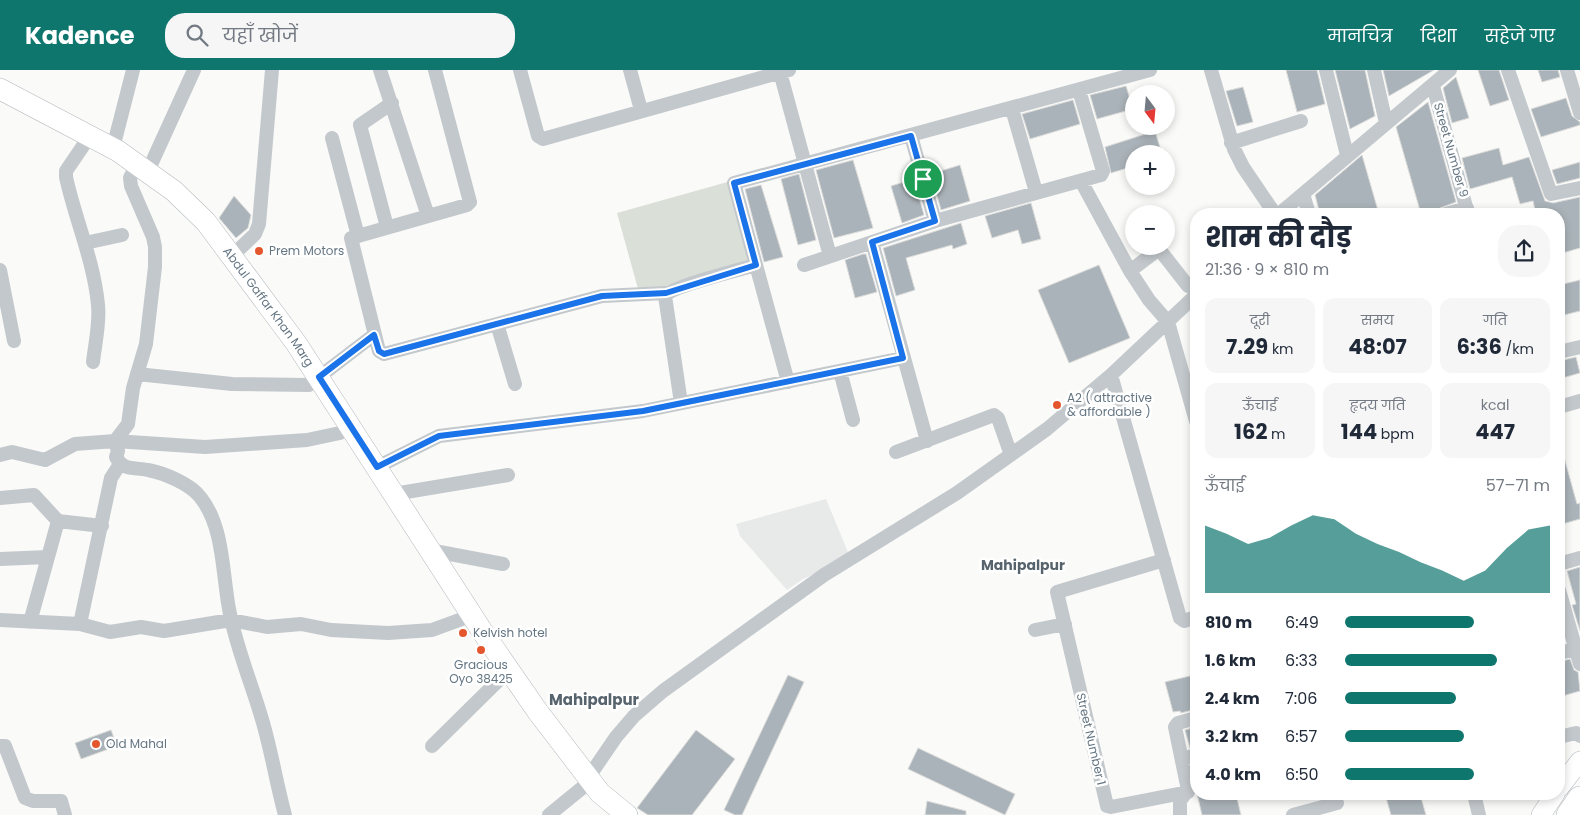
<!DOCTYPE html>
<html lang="hi">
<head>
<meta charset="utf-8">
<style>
  body { margin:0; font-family:Poppins,"Noto Sans Devanagari",sans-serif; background:#f6f6f7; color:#1f2937; height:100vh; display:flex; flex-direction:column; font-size:19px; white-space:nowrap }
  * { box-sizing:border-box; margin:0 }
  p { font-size:16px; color:#747a83 }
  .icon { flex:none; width:28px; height:28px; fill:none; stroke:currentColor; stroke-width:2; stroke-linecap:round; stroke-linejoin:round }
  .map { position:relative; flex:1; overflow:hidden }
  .details { position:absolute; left:1190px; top:138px; width:375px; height:592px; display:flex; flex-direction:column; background:#fff; border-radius:20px; box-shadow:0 2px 8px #0003 }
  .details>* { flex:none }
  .needle { width:32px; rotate:164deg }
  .controls { position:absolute; left:1125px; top:15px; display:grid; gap:10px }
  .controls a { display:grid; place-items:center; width:50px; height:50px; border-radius:50%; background:#fff; box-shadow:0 2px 8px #0003; font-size:25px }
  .pin { position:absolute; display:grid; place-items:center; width:42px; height:42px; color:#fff; margin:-21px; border:2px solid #fff; border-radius:50%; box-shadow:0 1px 5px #0007 }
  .round { display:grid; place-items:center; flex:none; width:52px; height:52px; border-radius:20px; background:#f6f6f7 }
  .overview { display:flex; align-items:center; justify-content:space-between; height:85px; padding:0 15px }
  h1 { font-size:28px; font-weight:700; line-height:38px }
  .metrics { display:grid; grid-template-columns:repeat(3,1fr); gap:8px; height:85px; padding:5px 15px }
  .metrics div { display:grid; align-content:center; border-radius:12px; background:#f6f6f7; text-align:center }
  .metrics b { font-size:21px; font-weight:700 }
  .metrics small { font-size:14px; font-weight:400 }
  .metrics p { font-size:14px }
  .chart { height:140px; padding:10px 15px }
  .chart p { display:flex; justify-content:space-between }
  .chart svg { width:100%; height:90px; margin-top:5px; fill:#0f766e; opacity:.7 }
  ul { padding:0 15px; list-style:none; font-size:16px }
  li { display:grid; grid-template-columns:80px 60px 1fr; align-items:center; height:38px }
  li i { height:12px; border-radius:6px; background:#0f766e }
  header { display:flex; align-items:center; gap:30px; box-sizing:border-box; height:70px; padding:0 25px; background:#0f766e; color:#fff }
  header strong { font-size:24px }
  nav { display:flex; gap:28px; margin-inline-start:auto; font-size:18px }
  .search { width:350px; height:45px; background:#f6f6f7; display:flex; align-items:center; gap:12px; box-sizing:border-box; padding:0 18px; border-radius:20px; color:#747a83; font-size:19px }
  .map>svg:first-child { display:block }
</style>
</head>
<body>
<header>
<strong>Kadence</strong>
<div class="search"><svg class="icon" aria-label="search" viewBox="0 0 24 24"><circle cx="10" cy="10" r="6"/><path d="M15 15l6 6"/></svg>यहाँ खोजें</div>
<nav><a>मानचित्र</a><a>दिशा</a><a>सहेजे गए</a></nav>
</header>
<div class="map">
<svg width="1580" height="745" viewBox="0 0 1580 745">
  <rect width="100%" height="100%" fill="#fafaf8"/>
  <path fill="#e8e9e9" d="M826,429L850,487L803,509L787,520L740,466L736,454Z"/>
  <path fill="#dadfd7" d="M731,111L756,195L640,226L617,143Z"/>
  <path fill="#aab3b9" stroke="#dcdcda" d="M1286,0H1317L1325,34L1297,42Z
    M1335,0H1365L1375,46L1350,59Z
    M1383,0H1434L1389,26Z
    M1478,0H1499L1509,30L1490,36Z
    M1538,0H1558L1560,7L1542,12Z
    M1456,7L1469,48L1452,53L1443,18Z
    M1126,16L1133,39L1097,49L1090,25Z
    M1243,17L1253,52L1237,56L1226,21Z
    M1566,28L1572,46L1580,52V55L1541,67L1531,39Z
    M1073,30L1080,54L1030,69L1022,44Z
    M1428,32L1456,132L1440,138L1437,144H1421L1396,57Z
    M1155,61L1162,84H1134V96L1111,103L1105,77Z
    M1499,78L1503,95L1529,87L1545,131L1553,133L1580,127V178L1559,184V144H1536L1533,131L1520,134L1512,107L1470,119L1462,88Z
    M1362,85L1379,144H1320L1315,125Z
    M853,90L873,158L834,168L816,100Z
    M1580,92V108L1557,114L1552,100Z
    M960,95L970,131L941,140L931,104Z
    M799,104L816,170L798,175L781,109Z
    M914,109L924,145L902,153L891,116Z
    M761,115L783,187L764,192L745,119Z
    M234,126L251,145L248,158L236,168L219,148Z
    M1031,133L1041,169L1022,174L1018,160L992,168L985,146Z
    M961,153L967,174L953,179L952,175L906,188L915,220L896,226L883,178Z
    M863,184H866L877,222L855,228L845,190Z
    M1099,195L1130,268L1069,293L1038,220Z
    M1580,210V241L1564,245L1559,227V215Z
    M1576,287L1580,303L1559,309V291Z
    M1559,380H1562L1577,434L1580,433V449L1559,455Z
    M1580,497V561L1572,535L1576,534L1567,501Z
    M1570,589L1574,600L1578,602L1580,621L1559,627V592Z
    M788,605L804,612L742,745H735L724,740Z
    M1194,605L1196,639L1181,643L1180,641L1173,642L1165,612Z
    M1196,657V676L1190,678L1185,660Z
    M111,660L117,676L81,689L75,673Z
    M696,660L735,689L692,745H648L637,738Z
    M918,678L1015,724L1005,745L908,699Z
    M1197,724H1236L1241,745H1202Z
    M1385,724H1420L1426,745H1391Z
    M927,731L966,741V745H925Z"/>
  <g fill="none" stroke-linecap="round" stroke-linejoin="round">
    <g stroke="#b3babf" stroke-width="20">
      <path id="secondary" d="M1559,718L1580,691
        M1541,745L1555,724"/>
    </g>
    <g stroke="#b5babe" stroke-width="22">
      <g id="primary">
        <path id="s1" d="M0,19L118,81L174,121L206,152L296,273L482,561L538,642L600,723L627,745"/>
      </g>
    </g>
    <g stroke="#b4b9bd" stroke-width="26">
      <path id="highway" d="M1569,745L1580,729"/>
    </g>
    <path stroke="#c3c8cc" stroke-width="14" d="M380,0L428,146
      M435,0L470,132L467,135L351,168L379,281L384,284L497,254L515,314
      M520,0L538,66L543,69L789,0
      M630,0L641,40
      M1211,0L1234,79L1243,97L1275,144
      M1326,0L1347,85
      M1374,0L1386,53
      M1508,0L1551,124L1580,118
      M1567,0L1580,43
      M780,2L830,186
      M1433,16L1468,144
      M1012,39L1036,122
      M911,66L935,151
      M332,68L358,166
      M1231,73L1301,51
      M83,76L66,101V107C75,149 94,191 98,235C100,253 95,274 93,292
      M113,78L133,0
      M148,101L194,0
      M133,102L130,108L131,116L153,167L155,177V197L146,274L133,318L128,354L115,371L118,381L116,387C123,401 134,397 148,400C164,403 191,414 201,428C225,459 222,507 230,544C237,579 251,612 261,646C271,678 276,712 285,745
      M1081,111L1130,201L1149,230L1168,252L1196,351
      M1303,124L1309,144
      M1279,144L1450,0
      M1446,144L1467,138
      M387,157L360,55L392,33
      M872,172L927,371
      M85,173L122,165
      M233,185L255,164L259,154L272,0
      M756,195L788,312
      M804,195L935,151L1101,105L1103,101L1079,20
      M0,200L14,271
      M1130,201L1159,179L1188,216
      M497,254L602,226L666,223
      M1559,282L1580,277
      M840,301L853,350
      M137,304L232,314L309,315
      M1111,305L1180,548L1184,551L1196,547
      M319,307L374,265
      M681,333L665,226C671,217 741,199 756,195L734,113L1150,0
      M1559,337L1580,331
      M896,382L994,345L998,348L1011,385
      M0,385L12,382L45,390L75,374L115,371L205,377L307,370L340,363
      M377,397L439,366L643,341L903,288
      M394,424L508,405
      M0,428L34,425L58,451
      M429,480L503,494
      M0,489L48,487
      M1164,490L1057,522L1107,736L1111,737L1188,722
      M1559,494L1580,488
      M1559,520L1580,594
      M0,550L80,554L110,562L141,557L164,561L231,550L267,557L301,554L331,560L388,563L432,560L462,549
      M30,552L58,451L102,456
      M80,554L111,408L120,394
      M1035,560L1065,554
      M1559,583L1576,579
      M1559,667L1576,663L1580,666
      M0,676H5L25,728L33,731H61L65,745
      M432,676L504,605
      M1183,689L1196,685
      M588,708L616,667L634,646L663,621L824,505L957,423L1047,359L1111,305L1196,225
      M1474,724L1479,745
      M549,745L582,718
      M1180,745V731L1188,720L1175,657L1178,653L1196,648
      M1293,745L1337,733"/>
    <use href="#secondary" stroke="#fff" stroke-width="19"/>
    <use href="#primary" stroke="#fff" stroke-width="21"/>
    <use href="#highway" stroke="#fff" stroke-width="25"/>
  </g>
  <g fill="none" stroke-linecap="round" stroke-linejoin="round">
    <g stroke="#fff" stroke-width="10">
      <path id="route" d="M911,66L935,151L872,172L903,288L643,341L439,366L377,397L319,307L374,265L379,281L384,284L602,226L666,223L756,195L734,113Z"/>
    </g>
    <use href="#route" stroke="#1a73e8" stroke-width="6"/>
  </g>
  <g fill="#e4572e" stroke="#fff" stroke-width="2">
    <circle cx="259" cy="181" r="5"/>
    <circle cx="1057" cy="335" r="5"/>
    <circle cx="463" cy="563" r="5"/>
    <circle cx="481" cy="580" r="5"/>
    <circle cx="96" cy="674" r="5"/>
  </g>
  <g text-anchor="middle" stroke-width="5" stroke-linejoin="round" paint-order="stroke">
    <g font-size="12" fill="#657683" stroke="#fff">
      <text transform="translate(1451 80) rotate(74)" y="4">Street Number 9</text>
      <text dy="4" stroke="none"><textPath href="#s1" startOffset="352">Abdul Gaffar Khan Marg</textPath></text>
      <text transform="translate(1091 669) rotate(77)" y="4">Street Number 1</text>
    </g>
    <g font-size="12" fill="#657683" stroke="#fff" text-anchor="start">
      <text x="269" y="185">Prem Motors</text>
      <text x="1067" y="332">A2 ( attractive<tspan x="1067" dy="14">&amp; affordable )</tspan></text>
      <text x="473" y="567">Kelvish hotel</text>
      <text x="481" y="599" text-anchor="middle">Gracious<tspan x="481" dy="14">Oyo 38425</tspan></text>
      <text x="106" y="678">Old Mahal</text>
    </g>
    <g font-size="14" font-weight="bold" fill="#57646e" stroke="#fff">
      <text x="1023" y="500">Mahipalpur</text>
    </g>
    <g font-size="15" font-weight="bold" fill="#57646e" stroke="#fff">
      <text x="594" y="635">Mahipalpur</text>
    </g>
  </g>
</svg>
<div class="controls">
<a><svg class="needle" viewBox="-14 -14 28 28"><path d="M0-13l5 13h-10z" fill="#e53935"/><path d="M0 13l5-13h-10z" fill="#747a83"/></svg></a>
<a>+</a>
<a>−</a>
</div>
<div class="pin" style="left:923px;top:109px;background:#1e9e55"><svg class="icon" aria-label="arrive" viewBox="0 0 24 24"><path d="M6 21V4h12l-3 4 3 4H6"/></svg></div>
<section class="details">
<div class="overview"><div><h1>शाम की दौड़</h1><p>21:36 · 9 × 810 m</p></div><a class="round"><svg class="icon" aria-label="share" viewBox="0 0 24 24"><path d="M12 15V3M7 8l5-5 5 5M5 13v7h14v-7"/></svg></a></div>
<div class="metrics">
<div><p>दूरी</p><b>7.29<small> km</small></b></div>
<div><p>समय</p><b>48:07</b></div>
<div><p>गति</p><b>6:36<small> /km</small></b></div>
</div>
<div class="metrics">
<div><p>ऊँचाई</p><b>162<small> m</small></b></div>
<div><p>हृदय गति</p><b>144<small> bpm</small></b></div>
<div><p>kcal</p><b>447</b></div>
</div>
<div class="chart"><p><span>ऊँचाई</span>57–71 m</p>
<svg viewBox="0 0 160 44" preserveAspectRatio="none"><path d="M0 44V11L10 15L20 20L30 17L40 11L50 6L60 8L70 15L80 20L90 24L100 29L110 33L120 38L130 33L140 22L150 13L160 11V44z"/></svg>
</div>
<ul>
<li><b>810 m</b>6:49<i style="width:63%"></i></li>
<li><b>1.6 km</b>6:33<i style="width:74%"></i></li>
<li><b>2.4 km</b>7:06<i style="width:54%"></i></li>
<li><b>3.2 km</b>6:57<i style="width:58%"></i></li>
<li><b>4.0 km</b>6:50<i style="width:63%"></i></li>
</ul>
</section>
</div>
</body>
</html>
